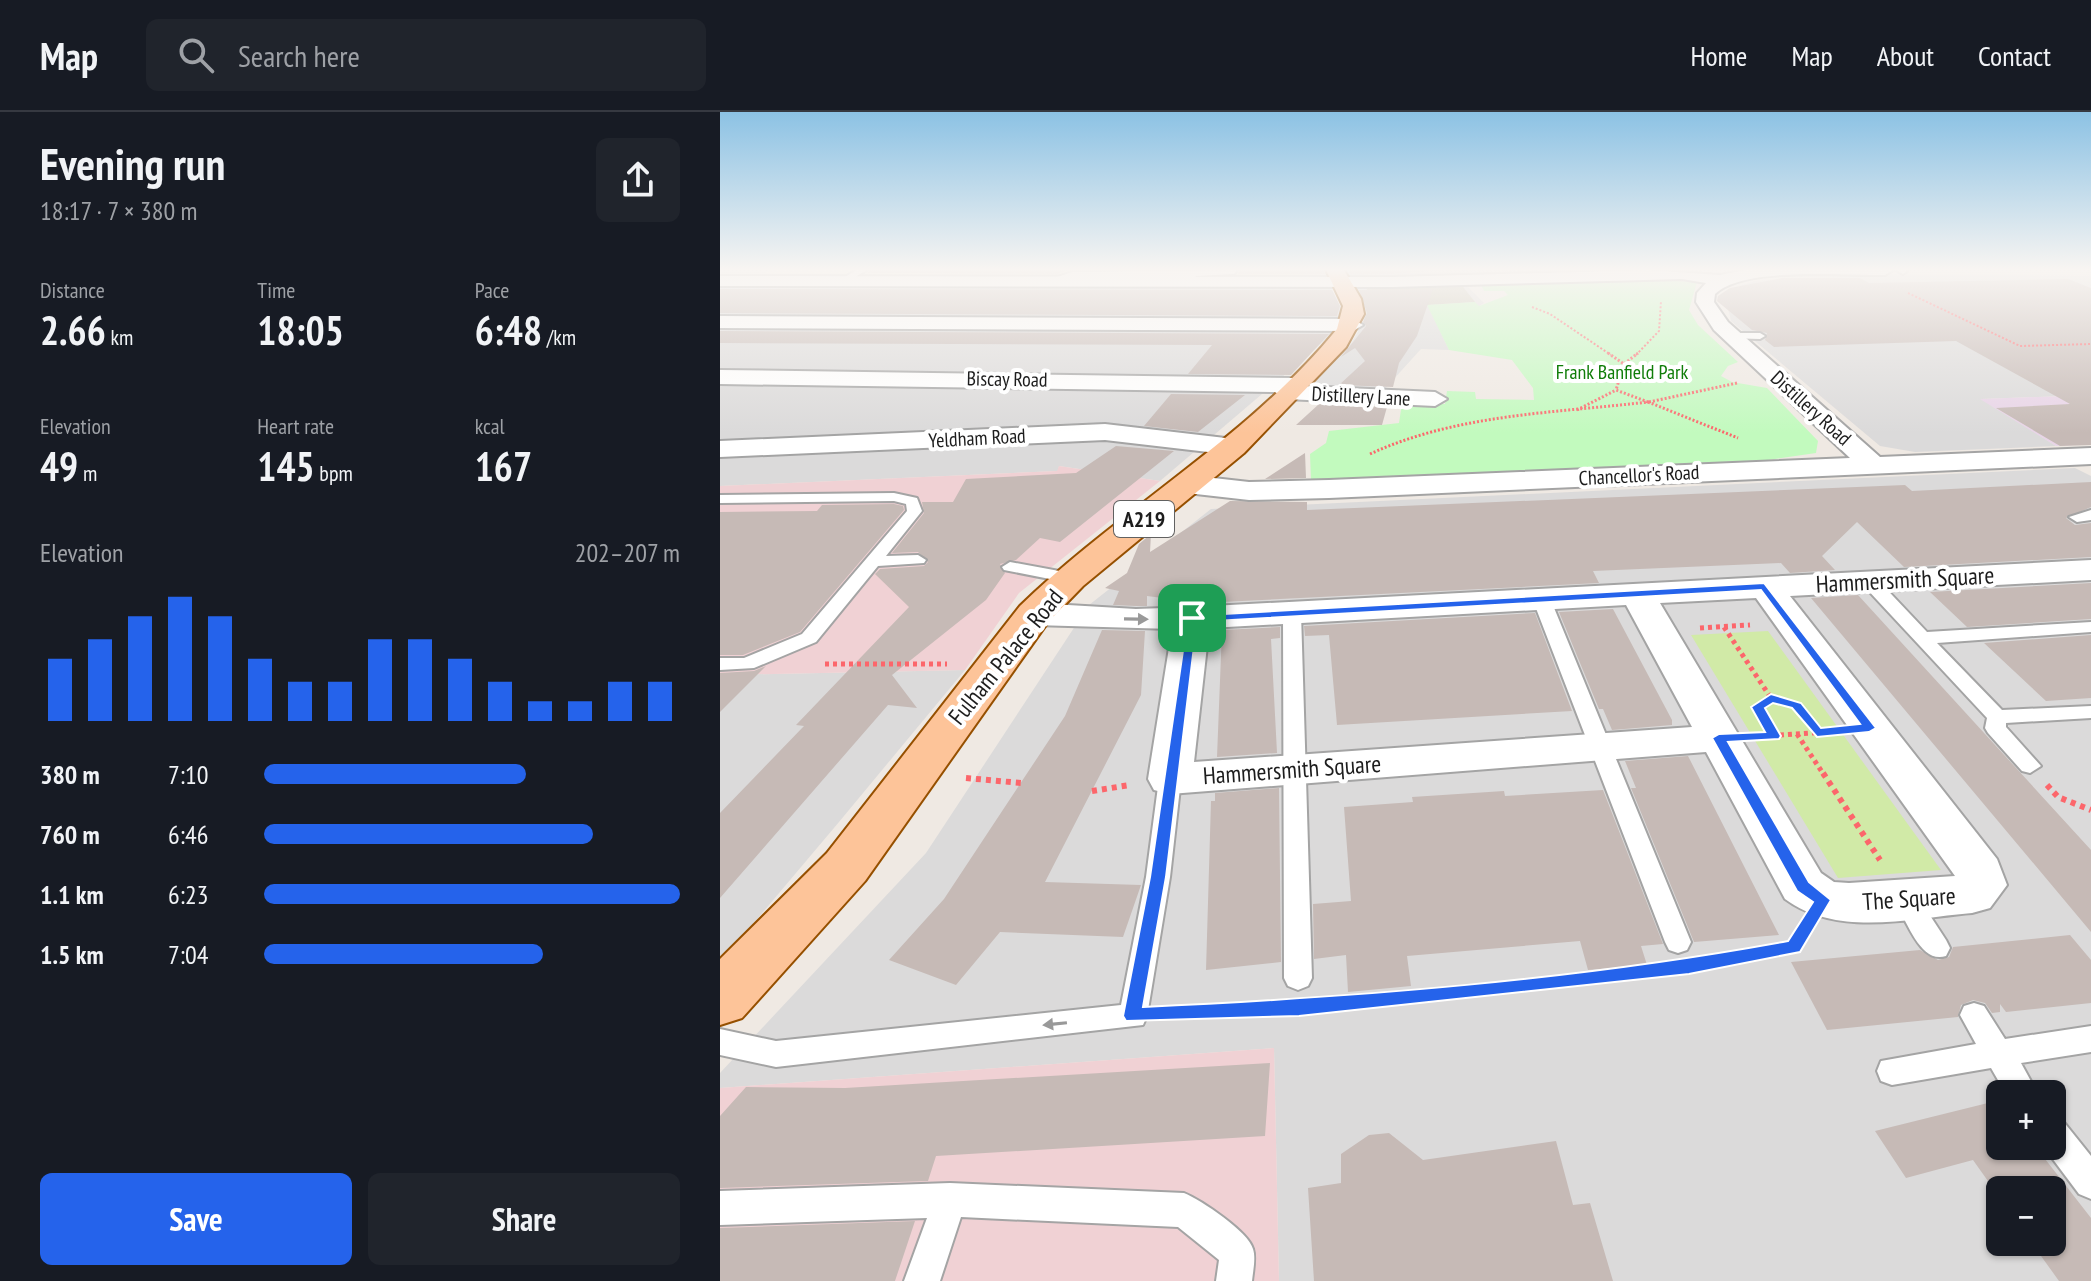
<!DOCTYPE html>
<html lang="en">
<head>
<meta charset="utf-8">
<style>
  body { margin:0; font-family:"PT Sans Narrow",sans-serif; background:#20242c; color:#f1f3f6; height:100vh; display:flex; flex-direction:column; font-size:30px; white-space:nowrap }
  * { box-sizing:border-box; margin:0 }
  p { font-size:26px; color:#9ea1a6 }
  .icon { flex:none; width:44px; height:44px; fill:none; stroke:currentColor; stroke-width:2; stroke-linecap:round; stroke-linejoin:round }
  .map { position:relative; flex:1; overflow:hidden }
  .sheet { display:flex; flex-direction:column; background:#171b24; width:720px }
  .sheet>* { flex:none }
  .fabs { position:absolute; left:1266px; top:968px; display:grid; gap:16px }
  .fabs a { display:grid; place-items:center; width:80px; height:80px; border-radius:12px; background:#171b24; box-shadow:0 2px 6px #0004; font-size:40px }
  .pin { position:absolute; display:grid; place-items:center; width:68px; height:68px; color:#fff; margin:-34px; border-radius:16px; box-shadow:0 4px 12px #0006 }
  .round { display:grid; place-items:center; flex:none; width:84px; height:84px; border-radius:12px; background:#20242c }
  .overview { display:flex; align-items:center; justify-content:space-between; height:136px; padding:0 40px }
  h1 { font-size:44px; font-weight:600; line-height:60px }
  .metrics { display:grid; grid-template-columns:repeat(3,1fr); gap:12px; height:136px; padding:8px 40px }
  .metrics div { display:grid; align-content:center }
  .metrics b { font-size:40px; font-weight:600 }
  .metrics small { font-size:22px; font-weight:400 }
  .metrics p { font-size:22px }
  .chart { height:224px; padding:16px 40px }
  .chart p { display:flex; justify-content:space-between }
  .chart svg { width:100%; height:144px; margin-top:8px; stroke:#2563eb; stroke-width:6 }
  .button { display:flex; gap:16px; margin-top:auto; padding:16px 40px }
  .button a { flex:1; height:92px; border-radius:12px; background:#2563eb; color:#fff; font-size:32px; font-weight:600; line-height:92px; text-align:center }
  .button a+a { background:#20242c; color:#f1f3f6 }
  ul { padding:0 40px; list-style:none; font-size:26px }
  li { display:grid; grid-template-columns:128px 96px 1fr; align-items:center; height:60px }
  li i { height:20px; border-radius:10px; background:#2563eb }
  header { display:flex; align-items:center; gap:48px; box-sizing:border-box; height:112px; padding:0 40px; background:#171b24; border-bottom:2px solid #363941 }
  header strong { font-size:38px }
  nav { display:flex; gap:44px; margin-inline-start:auto; font-size:28px }
  .search { width:560px; height:72px; background:#20242c; display:flex; align-items:center; gap:20px; box-sizing:border-box; padding:0 28px; border-radius:12px; color:#9ea1a6; font-size:30px }
  main { display:flex; flex:1; min-height:0 }
  .map>svg:first-child { display:block }
</style>
</head>
<body>
<header>
<strong>Map</strong>
<div class="search"><svg class="icon" aria-label="search" viewBox="0 0 24 24"><circle cx="10" cy="10" r="6"/><path d="M15 15l6 6"/></svg>Search here</div>
<nav><a>Home</a><a>Map</a><a>About</a><a>Contact</a></nav>
</header>
<main>
<section class="sheet">
<div class="overview"><div><h1>Evening run</h1><p>18:17 · 7 × 380 m</p></div><a class="round"><svg class="icon" aria-label="share" viewBox="0 0 24 24"><path d="M12 15V3M7 8l5-5 5 5M5 13v7h14v-7"/></svg></a></div>
<div class="metrics">
<div><p>Distance</p><b>2.66<small> km</small></b></div>
<div><p>Time</p><b>18:05</b></div>
<div><p>Pace</p><b>6:48<small> /km</small></b></div>
</div>
<div class="metrics">
<div><p>Elevation</p><b>49<small> m</small></b></div>
<div><p>Heart rate</p><b>145<small> bpm</small></b></div>
<div><p>kcal</p><b>167</b></div>
</div>
<div class="chart"><p><span>Elevation</span>202–207 m</p>
<svg viewBox="0 0 160 44" preserveAspectRatio="none"><path d="M5 44V25M15 44V19M25 44V12M35 44V6M45 44V12M55 44V25M65 44V32M75 44V32M85 44V19M95 44V19M105 44V25M115 44V32M125 44V38M135 44V38M145 44V32M155 44V32"/></svg>
</div>
<ul>
<li><b>380 m</b>7:10<i style="width:63%"></i></li>
<li><b>760 m</b>6:46<i style="width:79%"></i></li>
<li><b>1.1 km</b>6:23<i style="width:100%"></i></li>
<li><b>1.5 km</b>7:04<i style="width:67%"></i></li>
</ul>
<div class="button"><a>Save</a><a>Share</a></div>
</section>
<div class="map">
<svg width="1371" height="1169" viewBox="0 0 1371 1169">
  <rect width="100%" height="100%" fill="#efe9e3"/>
  <path fill="#dbdada" fill-rule="evenodd" d="M627,158H994L746,164L741,168L764,191L720,219L729,238L701,237L662,280L595,278L592,271L632,230L644,209Z
    M1167,162L1371,164V283L1262,287L1336,334L1195,340L1160,334L1011,209L1006,188L1013,176L1034,169Z
    M610,172L624,206L616,219L440,369L339,354L338,359L0,374V174Z
    M1355,356L1371,364V1169H559L554,936L0,976V961L206,741L369,493L491,397ZM1280,982H1332V1034H1280ZM1280,1078H1332V1130H1280Z
    M245,558L119,710L0,851V563Z"/>
  <path fill="#f0d1d4" d="M339,354L440,369L299,481L245,558L0,563V374L337,359Z
    M554,936L559,1169H0V976Z"/>
  <path fill="#e8d4e7" d="M1371,283V332L1336,334L1260,287Z"/>
  <path fill="#fffadb" d="M51,158H594L583,164L517,166L38,165Z"/>
  <path fill="#c3c0ae" d="M740,171L755,190L659,196L646,176Z"/>
  <path fill="#d1eaa7" d="M1048,519L1221,758L1118,766L971,523Z"/>
  <path fill="#c2fabe" d="M912,167L977,170L969,198L978,213L1018,250L1008,254L1001,264L1012,270L1047,276L1098,329L1096,341L1048,348L591,368L590,342L606,331L609,319L679,311L682,291L725,292L727,279L755,280L756,287L814,288L813,276L792,248L729,238L707,193L755,190L759,194L788,183L784,179H764L760,171Z"/>
  <path fill="#c6bab6" d="M150,158H349L338,162L147,161Z
    M520,158H603L605,162H518Z
    M627,158H720L672,162H630Z
    M1062,166H1140L1149,171L1348,167L1371,176V333L1340,334L1276,296L1350,292L1236,229L1054,235L1045,228L1047,221L1032,218L997,189L998,184L1010,176Z
    M0,177L612,178L620,194L617,204L0,201Z
    M713,177L697,224L679,251L673,275L619,273L645,249L635,236L621,245L646,214L643,210L647,201L639,178Z
    M0,219L609,222L571,263L468,262L492,233L0,231Z
    M451,282L525,283L478,320L424,314Z
    M599,292L667,295L662,313H576Z
    M396,334L454,339L340,430L320,426L296,448L280,452L285,461L266,488L172,563L197,596L168,593L0,786V701L84,614L76,613L189,495L155,462L160,457L204,454L208,450L198,440L172,441L204,401L202,390H233L246,367L356,361Z
    M585,341L586,366L545,367Z
    M1371,370V395L1346,406L1355,413L1371,411V445L1184,455L1137,410L1102,444L1115,458L1070,461L1061,451L873,459L879,471L482,491L427,484V494H416L393,493L399,479L385,476L407,461L419,432L431,422L430,440L510,389L587,390V398L1185,373L1192,379Z
    M174,392L183,394L184,398L80,520L23,543H0V400L97,399L102,393Z
    M1371,471V507L1247,515L1210,480Z
    M1138,483L1371,738V820L1091,486Z
    M893,497L952,608V613L892,618L883,597H879L839,500Z
    M815,501L852,599L617,613L609,523L585,524L584,514Z
    M560,515V526L551,527L557,641L497,645L502,518Z
    M382,518L425,519L421,583L325,770L421,773L403,825L280,820L236,873L169,848L224,787L345,604Z
    M1371,523V586L1326,589L1264,531Z
    M46,554L0,600V561L34,559Z
    M968,644L1059,823L974,830L911,676H916L905,649Z
    M559,676L561,850L486,858L491,689H495V681Z
    M883,678L943,832L921,834L927,853L868,858L860,829L687,844L691,874L628,880L626,843L594,847L593,792L631,789L624,695L693,690L692,685L784,679L785,684Z
    M1350,823L1371,848V891L1286,900L1280,892V900L1272,901L1265,891L1253,888L1241,893L1238,905L1107,918L1071,850L1200,838L1218,848L1229,845L1233,835Z
    M550,951L545,1024L216,1044L208,1069L0,1076V1004L26,975L125,976Z
    M1280,988V1034H1315L1371,1106V1169H1339L1311,1130H1332V1078H1280V1086L1253,1048L1186,1066L1155,1019Z
    M669,1021L703,1048L836,1029L853,1093L870,1091L893,1169H594L588,1076L621,1071V1042L649,1023Z
    M195,1109L175,1169H0V1116Z"/>
  <g fill="none" stroke-linecap="round" stroke-linejoin="round">
    <g stroke="#a4a4a4" stroke-width="4">
      <path id="lane" d="M137,158H147L125,171L118,169Z
        M517,158L514,162L476,164L469,173L465,170L467,165L352,166L327,173L323,170L352,160Z
        M1176,158H1186L1187,159L1183,162Z
        M1011,221H1040L1045,224L1040,227L1007,226Z
        M174,381L197,386L202,399L166,444L198,443L206,448L204,451L158,454L96,530L34,556L0,558V546H24L82,522L187,399L186,392L174,389L0,391V383Z
        M1371,398V408L1357,410L1349,405Z
        M290,450L350,461L358,466L350,471L284,458L282,455Z
        M1150,465L1156,466L1207,520L1371,510V520L1217,531L1282,598L1371,594V606L1286,611V615L1321,654L1310,661L1302,659L1268,621L1265,616L1267,606L1144,474L1142,470Z
        M821,481L830,486L971,830L967,838L958,841L949,838L945,830L812,486Z
        M572,496L581,501L592,866L588,874L578,878L568,874L564,866L563,501Z
        M450,660L458,662L461,667L450,765L427,904L423,913L56,955L0,943V917L56,929L401,893L426,765L439,667L442,662Z
        M1187,779L1196,782L1226,828L1230,836L1226,844C1202,852 1189,814 1178,796L1174,789L1178,782Z
        M1254,891L1264,894L1285,927L1371,914V940L1301,951L1318,982H1286L1271,956L1172,973L1161,969L1157,959L1161,949L1256,932L1240,903L1244,894Z
        M1332,1005L1343,1009L1371,1044V1087L1359,1082L1323,1034H1332Z
        M230,1071L464,1081C481,1088 529,1120 533,1137C536,1146 533,1159 532,1169H496L499,1148L458,1115L241,1105L220,1169H184L207,1106L0,1113V1079Z"/>
    </g>
    <g stroke="#a4a4a4" stroke-width="4">
      <path id="street" d="M928,158L1000,163L1025,158H1173L1165,163C1123,164 1024,154 995,182L994,190L1008,210L1160,345L1371,336V352L609,386L529,388L467,381L457,378L453,372L457,366L467,363L529,370L609,368L1130,346L994,218L976,190L977,181L986,171L962,167L672,175L0,174V164L672,165Z
        M0,204L633,207L643,213L633,219L0,216Z
        M0,258L573,266L581,268L584,274L715,280L727,287L715,294L566,287L555,280L0,272Z
        M385,312L514,327L523,329L527,335L523,341L514,343L385,328L0,345V329Z
        M1371,448V468L1070,484L1277,747L1287,773L1270,796L1252,801C1191,806 1118,826 1065,787L986,640L450,682L434,678L428,667L452,517L314,513L301,510L296,502L301,494L314,491L416,497L472,495ZM1036,486L1235,764L1129,771L1114,770L1101,761L940,491ZM906,493L972,615L474,650L489,516Z"/>
    </g>
    <g stroke="#965000" stroke-width="4">
      <path id="primary" d="M606,158H624L641,187L644,202L626,235L524,341L363,474L328,510L145,769L22,906L0,913V847L107,741L300,494C400,397 528,326 617,217L623,194Z"/>
    </g>
    <path stroke="#fc666b" stroke-width="2" stroke-dasharray="2 2" stroke-linecap="butt" d="M1188,181L1300,234L1371,232
      M812,195L830,202L891,243
      M916,243L939,219L941,189"/>
    <path stroke="#fc666b" stroke-width="3" stroke-dasharray="2 2" stroke-linecap="butt" d="M888,241L904,252L918,241
      M928,290L1018,326
      M929,290L1017,271
      M857,298L896,278
      M650,342C737,302 834,301 928,290L896,278L904,252"/>
    <path stroke="#fc666b" stroke-width="5" stroke-dasharray="4 4" stroke-linecap="butt" d="M1004,515L1051,586
      M980,516L1030,513
      M105,552H227
      M1077,622L1104,663
      M1044,624L1106,620
      M1054,624L1038,595L1051,586L1077,594L1097,620"/>
    <path stroke="#fc666b" stroke-width="6" stroke-dasharray="5 5" stroke-linecap="butt" d="M1103,661L1160,748
      M246,666L301,671
      M1327,673L1338,685L1371,698
      M372,679L410,673
      M983,852L1074,835L1083,820
      M670,886L941,857"/>
    <path stroke="#fc666b" stroke-width="8" stroke-dasharray="6 6" stroke-linecap="butt" d="M597,894L689,884
      M449,902L563,896"/>
    <use href="#lane" fill="#fff" fill-rule="evenodd"/>
    <use href="#street" fill="#fff" fill-rule="evenodd"/>
    <use href="#primary" fill="#fdc499" fill-rule="evenodd"/>
  </g>
  <defs><path id="oneway-solid" d="M-6-.8H1V-3.2L6.5 0L1 3.2V.8H-6Z" transform="scale(2)"/></defs>
  <g fill="#999">
    <use href="#oneway-solid" transform="translate(416 507) rotate(1)"/>
    <use href="#oneway-solid" transform="translate(335 912) rotate(174)"/>
  </g>
  <linearGradient id="sky" x2="0" y2="1"><stop stop-color="#8cc2e4"/><stop offset="0.49" stop-color="#f8f5f2"/><stop offset="1" stop-color="#f8f5f2" stop-opacity="0"/></linearGradient>
  <rect width="1371" height="321" fill="url(#sky)"/>
  <path fill="#2563eb" stroke="#fff" stroke-width="2" fill-rule="evenodd" d="M1044,471L1156,616L1149,620L1097,625L1072,596L1053,591L1045,596L1061,624L1059,627L1008,630L1089,770L1111,788L1080,840L969,862L579,904L406,909L403,904L430,765L468,504ZM1041,478L1140,612L1101,616L1081,591L1051,582L1031,595L1045,620L999,622L992,626L1077,779L1093,790L1068,829C856,868 638,885 423,895L446,765L477,510Z"/>
  <g text-anchor="middle" stroke-width="8" stroke-linejoin="round" paint-order="stroke">
    <g font-size="20" fill="#107d09" stroke="#fff">
      <text x="902" y="267">Frank Banfield Park</text>
    </g>
    <g font-size="20" fill="#1d1d1d" stroke="#fff">
      <text transform="translate(287 267) rotate(1)" y="7">Biscay Road</text>
      <text transform="translate(641 284) rotate(3)" y="7">Distillery Lane</text>
      <text transform="translate(1091 296) rotate(42)" y="7">Distillery Road</text>
      <text transform="translate(257 326) rotate(-3)" y="7">Yeldham Road</text>
      <text transform="translate(919 363) rotate(-3)" y="7">Chancellor's Road</text>
    </g>
    <rect fill="#fff" stroke="#616161" stroke-width="2" x="394" y="389" width="60" height="36" rx="6"/>
    <g font-size="22" font-weight="bold" fill="#1d1d1d">
      <text x="424" y="415">A219</text>
    </g>
    <g font-size="24" fill="#1d1d1d" stroke="#fff">
      <text transform="translate(1185 468) rotate(-3)" y="8">Hammersmith Square</text>
      <text transform="translate(286 545) rotate(-51)" y="8">Fulham Palace Road</text>
      <text transform="translate(572 658) rotate(-4)" y="8">Hammersmith Square</text>
      <text transform="translate(1189 787) rotate(-4)" y="8">The Square</text>
    </g>
  </g>
</svg>
<div class="fabs">
<a>+</a>
<a>−</a>
</div>
<div class="pin" style="left:472px;top:506px;background:#1e9e55"><svg class="icon" aria-label="arrive" viewBox="0 0 24 24"><path d="M6 21V4h12l-3 4 3 4H6"/></svg></div>
</div>
</main>
</body>
</html>
